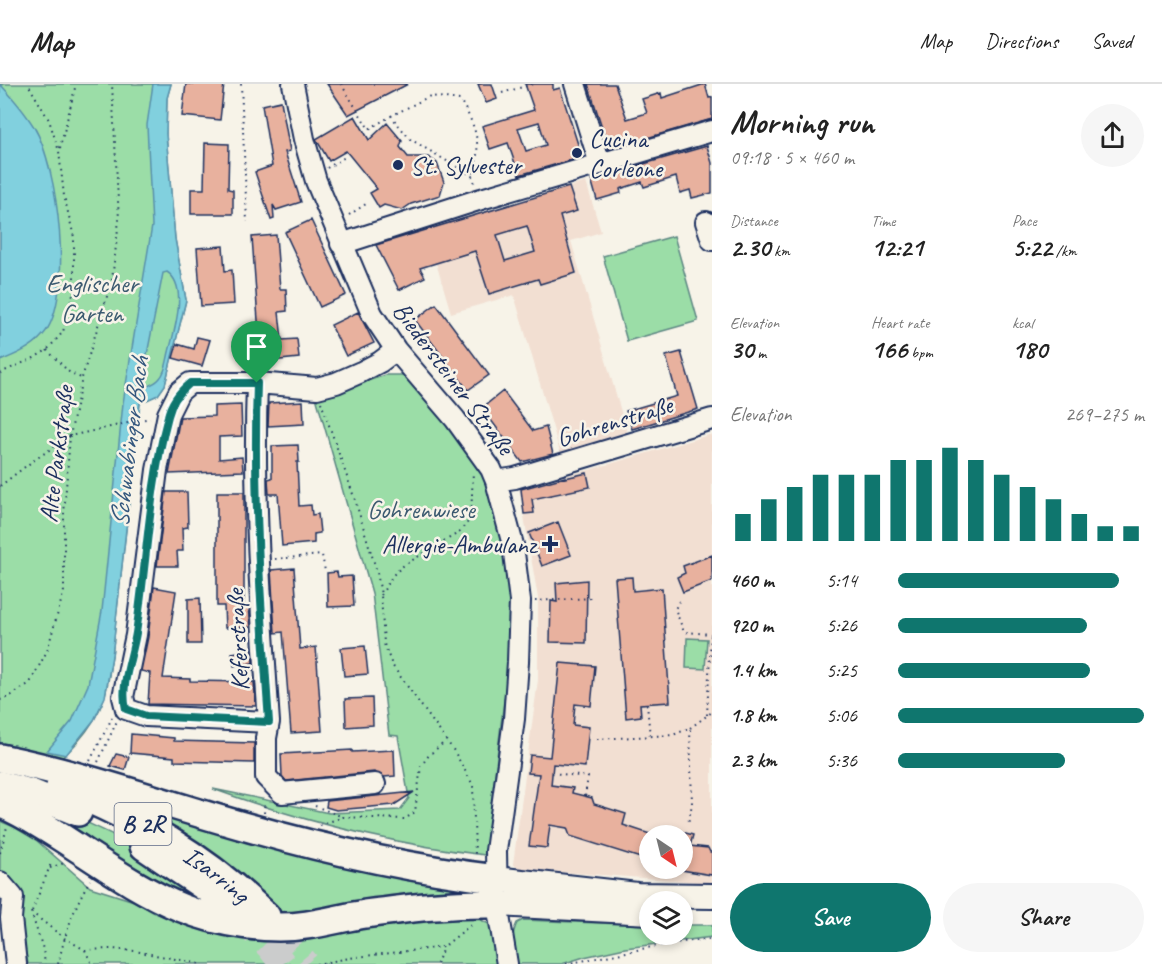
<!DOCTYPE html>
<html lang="en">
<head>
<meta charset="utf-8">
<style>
  body { margin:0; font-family:Caveat,sans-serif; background:#f6f6f6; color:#222; height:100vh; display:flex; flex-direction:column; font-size:22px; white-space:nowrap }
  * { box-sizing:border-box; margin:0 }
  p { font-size:20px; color:#767676 }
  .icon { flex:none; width:33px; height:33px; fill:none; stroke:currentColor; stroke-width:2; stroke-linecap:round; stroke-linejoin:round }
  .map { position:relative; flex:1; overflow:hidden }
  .side { display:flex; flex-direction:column; background:#fff; width:450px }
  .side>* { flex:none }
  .needle { width:39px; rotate:145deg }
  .buttons { position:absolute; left:639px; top:741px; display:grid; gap:12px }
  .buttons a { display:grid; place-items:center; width:54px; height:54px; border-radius:50%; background:#fff; box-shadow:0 3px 9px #0003; font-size:30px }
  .pin { position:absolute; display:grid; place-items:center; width:51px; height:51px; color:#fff; margin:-62px -26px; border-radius:50% 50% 50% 0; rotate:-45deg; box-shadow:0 0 6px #0007 }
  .pin .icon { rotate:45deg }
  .round { display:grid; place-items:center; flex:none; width:63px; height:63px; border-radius:32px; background:#f6f6f6 }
  .headline { display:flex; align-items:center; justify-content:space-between; height:102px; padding:0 18px }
  h1 { font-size:33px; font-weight:700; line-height:45px }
  .figures { display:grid; grid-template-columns:repeat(3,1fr); gap:9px; height:102px; padding:6px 18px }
  .figures div { display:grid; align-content:center }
  .figures b { font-size:26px; font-weight:700 }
  .figures small { font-size:16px; font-weight:400 }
  .figures p { font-size:16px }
  .chart { height:168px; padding:12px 18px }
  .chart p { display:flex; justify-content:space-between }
  .chart svg { width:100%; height:108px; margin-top:6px; stroke:#0f766e; stroke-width:6 }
  .cta { display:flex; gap:12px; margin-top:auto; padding:12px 18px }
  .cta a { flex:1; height:69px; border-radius:36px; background:#0f766e; color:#fff; font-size:24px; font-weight:700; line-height:69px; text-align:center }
  .cta a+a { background:#f6f6f6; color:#222 }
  ul { padding:0 18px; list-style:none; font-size:20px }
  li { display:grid; grid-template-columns:96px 72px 1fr; align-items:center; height:45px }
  li i { height:15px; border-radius:8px; background:#0f766e }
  header { display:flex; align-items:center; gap:36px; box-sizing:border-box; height:84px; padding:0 30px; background:#fff; border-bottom:2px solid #e0e0e0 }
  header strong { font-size:28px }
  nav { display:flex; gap:33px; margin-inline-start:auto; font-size:21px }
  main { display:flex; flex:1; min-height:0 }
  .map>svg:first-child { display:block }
</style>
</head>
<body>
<header>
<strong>Map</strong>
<nav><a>Map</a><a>Directions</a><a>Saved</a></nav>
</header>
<main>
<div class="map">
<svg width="712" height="880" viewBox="0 0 712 880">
  <rect width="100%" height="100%" fill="#f7f3e8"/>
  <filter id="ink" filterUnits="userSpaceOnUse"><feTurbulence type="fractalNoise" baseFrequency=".0167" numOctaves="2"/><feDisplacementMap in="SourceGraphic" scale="12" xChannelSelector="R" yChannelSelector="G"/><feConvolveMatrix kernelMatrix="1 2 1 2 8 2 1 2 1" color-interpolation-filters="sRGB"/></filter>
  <g filter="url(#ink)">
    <path fill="#f2dfd2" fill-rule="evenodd" d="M586,98L601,148L571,157L627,348L560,368L514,211L451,229L426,145Z
      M712,350V799L519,785L513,780L538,596V514L519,403L589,386ZM650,752H682V784H650Z"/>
    <path fill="#9bdda7" stroke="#5b8682" stroke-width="1.5" d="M0,0H171L167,14L166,50L175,155L186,216L165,301L158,311L140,319L112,572C109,586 109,601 104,614C92,651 60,676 32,700L91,726L0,727Z
      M674,152L698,237L627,257L603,172Z
      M386,291H405L447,340L485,393L504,465L510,514L508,584L485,771C392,760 301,737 213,705L329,729L400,726L409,714L398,652L389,651L372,509L316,313Z
      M687,554L707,555L705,585L686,584Z
      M21,714C68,730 116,748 157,777C177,791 196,808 215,823L156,803Z
      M128,718L470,799V810H421L285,833L258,806L249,804Z
      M0,737L14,743L36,756L90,803L134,817L153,828L187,841L227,852L252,855H302L324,853L392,838L473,832L491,841L500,880H28L23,854L4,839L0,794Z
      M523,836L649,841L650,850H682L683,841H712V853L625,864L584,873L562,880H517C513,866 510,853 517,839Z"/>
    <path fill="#81d0de" stroke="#5890ab" stroke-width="1.5" fill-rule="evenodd" d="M0,0C12,13 25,28 34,43C58,82 75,215 43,251C32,264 15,271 0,277Z
      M153,0H171L167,14L166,50L175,155L186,216L165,301L158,311L140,319L112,572L105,613L94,636L66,671L47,667L72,637L88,601L102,527L123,319L152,142L147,41ZM167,188C189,202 174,247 169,268C167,276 166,288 160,294C157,298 152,300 148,302L142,296L163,189Z"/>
    <path fill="#e8b19e" stroke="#1b2f5e" stroke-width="1.5" fill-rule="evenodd" d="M186,0H224L220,36L182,32Z
      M327,0H408L348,31Z
      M478,0H492L497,15L486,19Z
      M525,0H553V6L560,4L582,73L519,91L508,59L490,65L482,42L534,26ZM539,38L546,61L526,67L518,44Z
      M588,0H615L627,35L647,29L642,15L661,9L662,14L705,0L709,14L712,13V35L609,65Z
      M281,17L290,67L285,68L301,118L276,126L273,121L274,135L271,136L255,88L272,82L262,21Z
      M355,32L369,56L387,39L402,57L400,63L408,73H428L437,79L444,98L440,111L411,120L402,126L384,121L379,124L370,109L377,105L346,67L329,77L316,55Z
      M205,59L229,60L228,105L233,106V130H191V105H204Z
      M707,62L712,79V109L692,114L690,106L680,109L676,93L644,103L642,98L620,105L621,109L597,116L591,95Z
      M569,103L577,127L560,132L576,189L540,200L538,195L489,210L475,167L420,184L425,193L399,206L376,161ZM527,142L535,168L505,177L497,151Z
      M311,136L346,211L320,223L285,148Z
      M276,151L280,205H286L287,227L279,228L282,256L297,255L299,274L261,278L252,153Z
      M223,162L225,187L232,186L234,220L201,222L197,164Z
      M436,220L489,291L468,306L415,236Z
      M358,228L374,259L346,272L331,241Z
      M197,253L210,256L202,282L173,274L177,260L194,265Z
      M681,268L698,325L632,345L626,327L677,312L666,272Z
      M503,307L533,347L546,343L553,370L522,378L482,324Z
      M303,317L304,340L268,342L269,319Z
      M241,321L242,352L219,353V375L242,373L243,387L169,390L180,333L214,332V322Z
      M298,361L299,378H297L299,422L311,421L312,431L318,430L320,449L314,450V459L282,462L278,410H269L268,395L272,394V362Z
      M587,389L590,403L532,415L534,429L524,430L521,405L565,393V394Z
      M166,408H187L188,443L182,444L183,467H177L178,482H157Z
      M217,408H244V523H249L251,543L225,544L224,522H217Z
      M558,438L571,471L542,482L529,449Z
      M712,471V497L683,508L677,493L685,489L683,482Z
      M294,484L300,565L316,563L322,647L291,649L283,548L275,549L271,486Z
      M337,488L338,493L352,492L354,522L328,523L327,489Z
      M632,493L633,507L662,504L670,618L640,620L641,632L626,634L615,494Z
      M587,496L586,559L550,558L551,517L557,518L556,499Z
      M154,503L176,507L163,594L190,595V597L254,598L256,622L148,620L150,589L141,587L148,553Z
      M200,514L201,560H188V515Z
      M365,562L368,590L344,592L341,564Z
      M252,566L253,579L234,582L232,569Z
      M560,579L595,582L591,622L575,620L573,641L589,643L585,683L553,680L551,701L573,704L572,709L592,714L594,720L626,730L623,741L650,750V777L570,752L567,744L550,741L547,764L529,762L539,690L528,689L530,671L550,673Z
      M372,614L373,641L346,643L345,615Z
      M131,650L174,654V657L254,659V679L174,677V673L130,669Z
      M352,666V668L394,666L395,692L384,693L374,688L286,697L282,692L281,670Z
      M116,670L129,673L125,686L110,682Z
      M414,708L394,721L336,726L326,723L327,717Z
      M682,748L693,751L690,762L708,764L710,768H712V791L682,786Z"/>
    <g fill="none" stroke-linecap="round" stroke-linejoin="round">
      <path stroke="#cbcccc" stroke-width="27" stroke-dasharray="27 14" stroke-linecap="butt" d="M237,830L270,863L283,880
        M276,844L306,880"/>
      <g stroke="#1b2f5e" stroke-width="24">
        <path id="minor" d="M293,0L304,55L316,97L372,230L396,266L455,335L491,385L496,397L513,461L520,517L518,578L514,635L496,767L497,820L507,880
          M575,0L600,80
          M706,138L712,156
          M341,160L481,115L712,47
          M257,299C253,412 261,525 269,638L266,654V693L282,709L375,700
          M496,397L515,394L712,335
          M269,638L146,632L126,625L123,613L136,551L157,386L168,330L179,308L190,299H257L317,304L336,299L361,288L380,278L396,266
          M0,798L13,813L11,834L16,880"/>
      </g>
      <g stroke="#1b2f5e" stroke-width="28">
        <path id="major" d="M496,795L637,811L712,812
          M497,820L650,828"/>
      </g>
      <g stroke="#1b2f5e" stroke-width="32">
        <g id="highway">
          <path d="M0,674C85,691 167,721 250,744C331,767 413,785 496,795"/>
          <path d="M0,701L31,709L78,728"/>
          <path id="s1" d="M60,703C139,735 204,772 266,832"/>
          <path d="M0,719C64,748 116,797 182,824C219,839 267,847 307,841C327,838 346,833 365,830C410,824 452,819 497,820"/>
          <path d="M144,762L208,805L236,829"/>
        </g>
      </g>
      <path stroke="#1b2f5e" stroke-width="2" stroke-dasharray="1.5 4.5" stroke-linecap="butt" d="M241,0L247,138
        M341,0L369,45L391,32L410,55L472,92L476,102
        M502,9L533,0
        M391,32L430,12L460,16C476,42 483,62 472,92
        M60,64L76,0
        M327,84L345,73
        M349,131L366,120
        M47,266L69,288L81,294
        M0,289L34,274L47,266L63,248L74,206V153L64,112L59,67L49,36L28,0
        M321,318L355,416L377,488L381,511L384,560L392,581L454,667L473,701L475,771
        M0,402L30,379L70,352L150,334
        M275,475L322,471L325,487
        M381,511L393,491L404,481L460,448L471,434L473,387
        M535,517L592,514
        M679,517L675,525L684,548L712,550
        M0,616L9,613L30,599L47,567L64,507V430L70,352L82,294L112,196L119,136L112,0
        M647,620L650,653
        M707,631L711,550
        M690,644L712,628
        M597,655L673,651L690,644L692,720L688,740
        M90,677L113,632
        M98,678L117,637
        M552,689L588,693L585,712
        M315,722L343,733
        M264,729L265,717
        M320,741L343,733L405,735L415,728L421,682L429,671L446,657
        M0,769L7,743
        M50,784L64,779
        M32,827L52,777
        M31,828L64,854L85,866L112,865L135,867L201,880
        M31,828L43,865L45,880
        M85,866L92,880
        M58,880C65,851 74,822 90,796
        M316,880L356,873L443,863L472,840
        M437,880L443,863
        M566,880L672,859L712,855"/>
      <use href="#minor" stroke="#f7f3e8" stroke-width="20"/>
      <use href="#major" stroke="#f7f3e8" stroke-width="24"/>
      <use href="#highway" stroke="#f7f3e8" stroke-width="27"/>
    </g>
  </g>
  <g fill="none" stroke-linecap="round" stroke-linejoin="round" filter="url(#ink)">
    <g stroke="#fff" stroke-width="12">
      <path id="route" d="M190,299H257C253,412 261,525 269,638L146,632L126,625C120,601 132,574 136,549C147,477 149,403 168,332C171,319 179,308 190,299Z"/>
    </g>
    <use href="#route" stroke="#0f766e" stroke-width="8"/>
  </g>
  <g fill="#1b2f5e" stroke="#f7f3e8" stroke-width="2">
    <circle cx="577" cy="69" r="6"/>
    <circle cx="398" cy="81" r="6"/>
    <path d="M547 451h6v6h6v6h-6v6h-6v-6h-6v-6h6z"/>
  </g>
  <g text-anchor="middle" stroke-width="5" stroke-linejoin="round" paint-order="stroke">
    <rect fill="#f7f3e8" stroke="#5d6a87" stroke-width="1.5" x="114.5" y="719" width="57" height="42" rx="4.5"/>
    <g font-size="24" font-weight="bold" fill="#1b2f5e">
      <text x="143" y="748">B 2R</text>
    </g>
    <g font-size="26" fill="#1b2f5e" stroke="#f7f3e8" text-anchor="start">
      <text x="589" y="63">Cucina<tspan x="589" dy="30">Corleone</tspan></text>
      <text x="410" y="90">St. Sylvester</text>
      <text x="536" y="469" text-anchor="end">Allergie-Ambulanz</text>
    </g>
    <g font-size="26" fill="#3b5a70" stroke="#f7f3e8">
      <text x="92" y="208">Englischer<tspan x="92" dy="30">Garten</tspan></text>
      <text x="421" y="434">Gohrenwiese</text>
    </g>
    <g font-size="26" fill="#1b2f5e" stroke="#f7f3e8">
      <text transform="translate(454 294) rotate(53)" y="9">Biedersteiner Straße</text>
      <text transform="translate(614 337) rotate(-17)" y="9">Gohrenstraße</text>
      <text transform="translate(56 370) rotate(-83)" y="9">Alte Parkstraße</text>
      <text transform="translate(237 556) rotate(-93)" y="9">Keferstraße</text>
      <text dy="9" stroke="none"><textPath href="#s1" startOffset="180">Isarring</textPath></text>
    </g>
    <g font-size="27" font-style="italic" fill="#34577e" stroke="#f7f3e8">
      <text transform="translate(129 358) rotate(-83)" y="9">Schwabinger Bach</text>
    </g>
  </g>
</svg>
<div class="buttons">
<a><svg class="needle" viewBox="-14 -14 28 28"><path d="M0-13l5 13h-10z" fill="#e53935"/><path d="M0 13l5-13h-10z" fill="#767676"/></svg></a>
<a><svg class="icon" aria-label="layers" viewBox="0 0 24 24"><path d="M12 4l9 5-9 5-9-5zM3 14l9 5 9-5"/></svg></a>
</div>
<div class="pin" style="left:257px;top:299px;background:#1e9e55"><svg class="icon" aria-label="arrive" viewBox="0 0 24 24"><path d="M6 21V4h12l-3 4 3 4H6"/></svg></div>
</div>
<section class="side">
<div class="headline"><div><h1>Morning run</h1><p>09:18 · 5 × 460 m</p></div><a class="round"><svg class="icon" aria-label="share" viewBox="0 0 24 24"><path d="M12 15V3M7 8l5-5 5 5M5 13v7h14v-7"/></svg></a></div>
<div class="figures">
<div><p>Distance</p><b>2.30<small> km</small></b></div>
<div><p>Time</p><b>12:21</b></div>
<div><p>Pace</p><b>5:22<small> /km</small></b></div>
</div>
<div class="figures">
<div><p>Elevation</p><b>30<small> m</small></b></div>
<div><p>Heart rate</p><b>166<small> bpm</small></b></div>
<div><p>kcal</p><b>180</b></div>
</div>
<div class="chart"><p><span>Elevation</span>269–275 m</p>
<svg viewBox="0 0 160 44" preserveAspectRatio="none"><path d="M5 44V33M15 44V27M25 44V22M35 44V17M45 44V17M55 44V17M65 44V11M75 44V11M85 44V6M95 44V11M105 44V17M115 44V22M125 44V27M135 44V33M145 44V38M155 44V38"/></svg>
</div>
<ul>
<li><b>460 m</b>5:14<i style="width:90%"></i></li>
<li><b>920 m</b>5:26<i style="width:77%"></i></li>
<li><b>1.4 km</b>5:25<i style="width:78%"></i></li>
<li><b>1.8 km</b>5:06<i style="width:100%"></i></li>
<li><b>2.3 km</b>5:36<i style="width:68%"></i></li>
</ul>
<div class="cta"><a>Save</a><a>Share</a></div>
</section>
</main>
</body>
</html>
